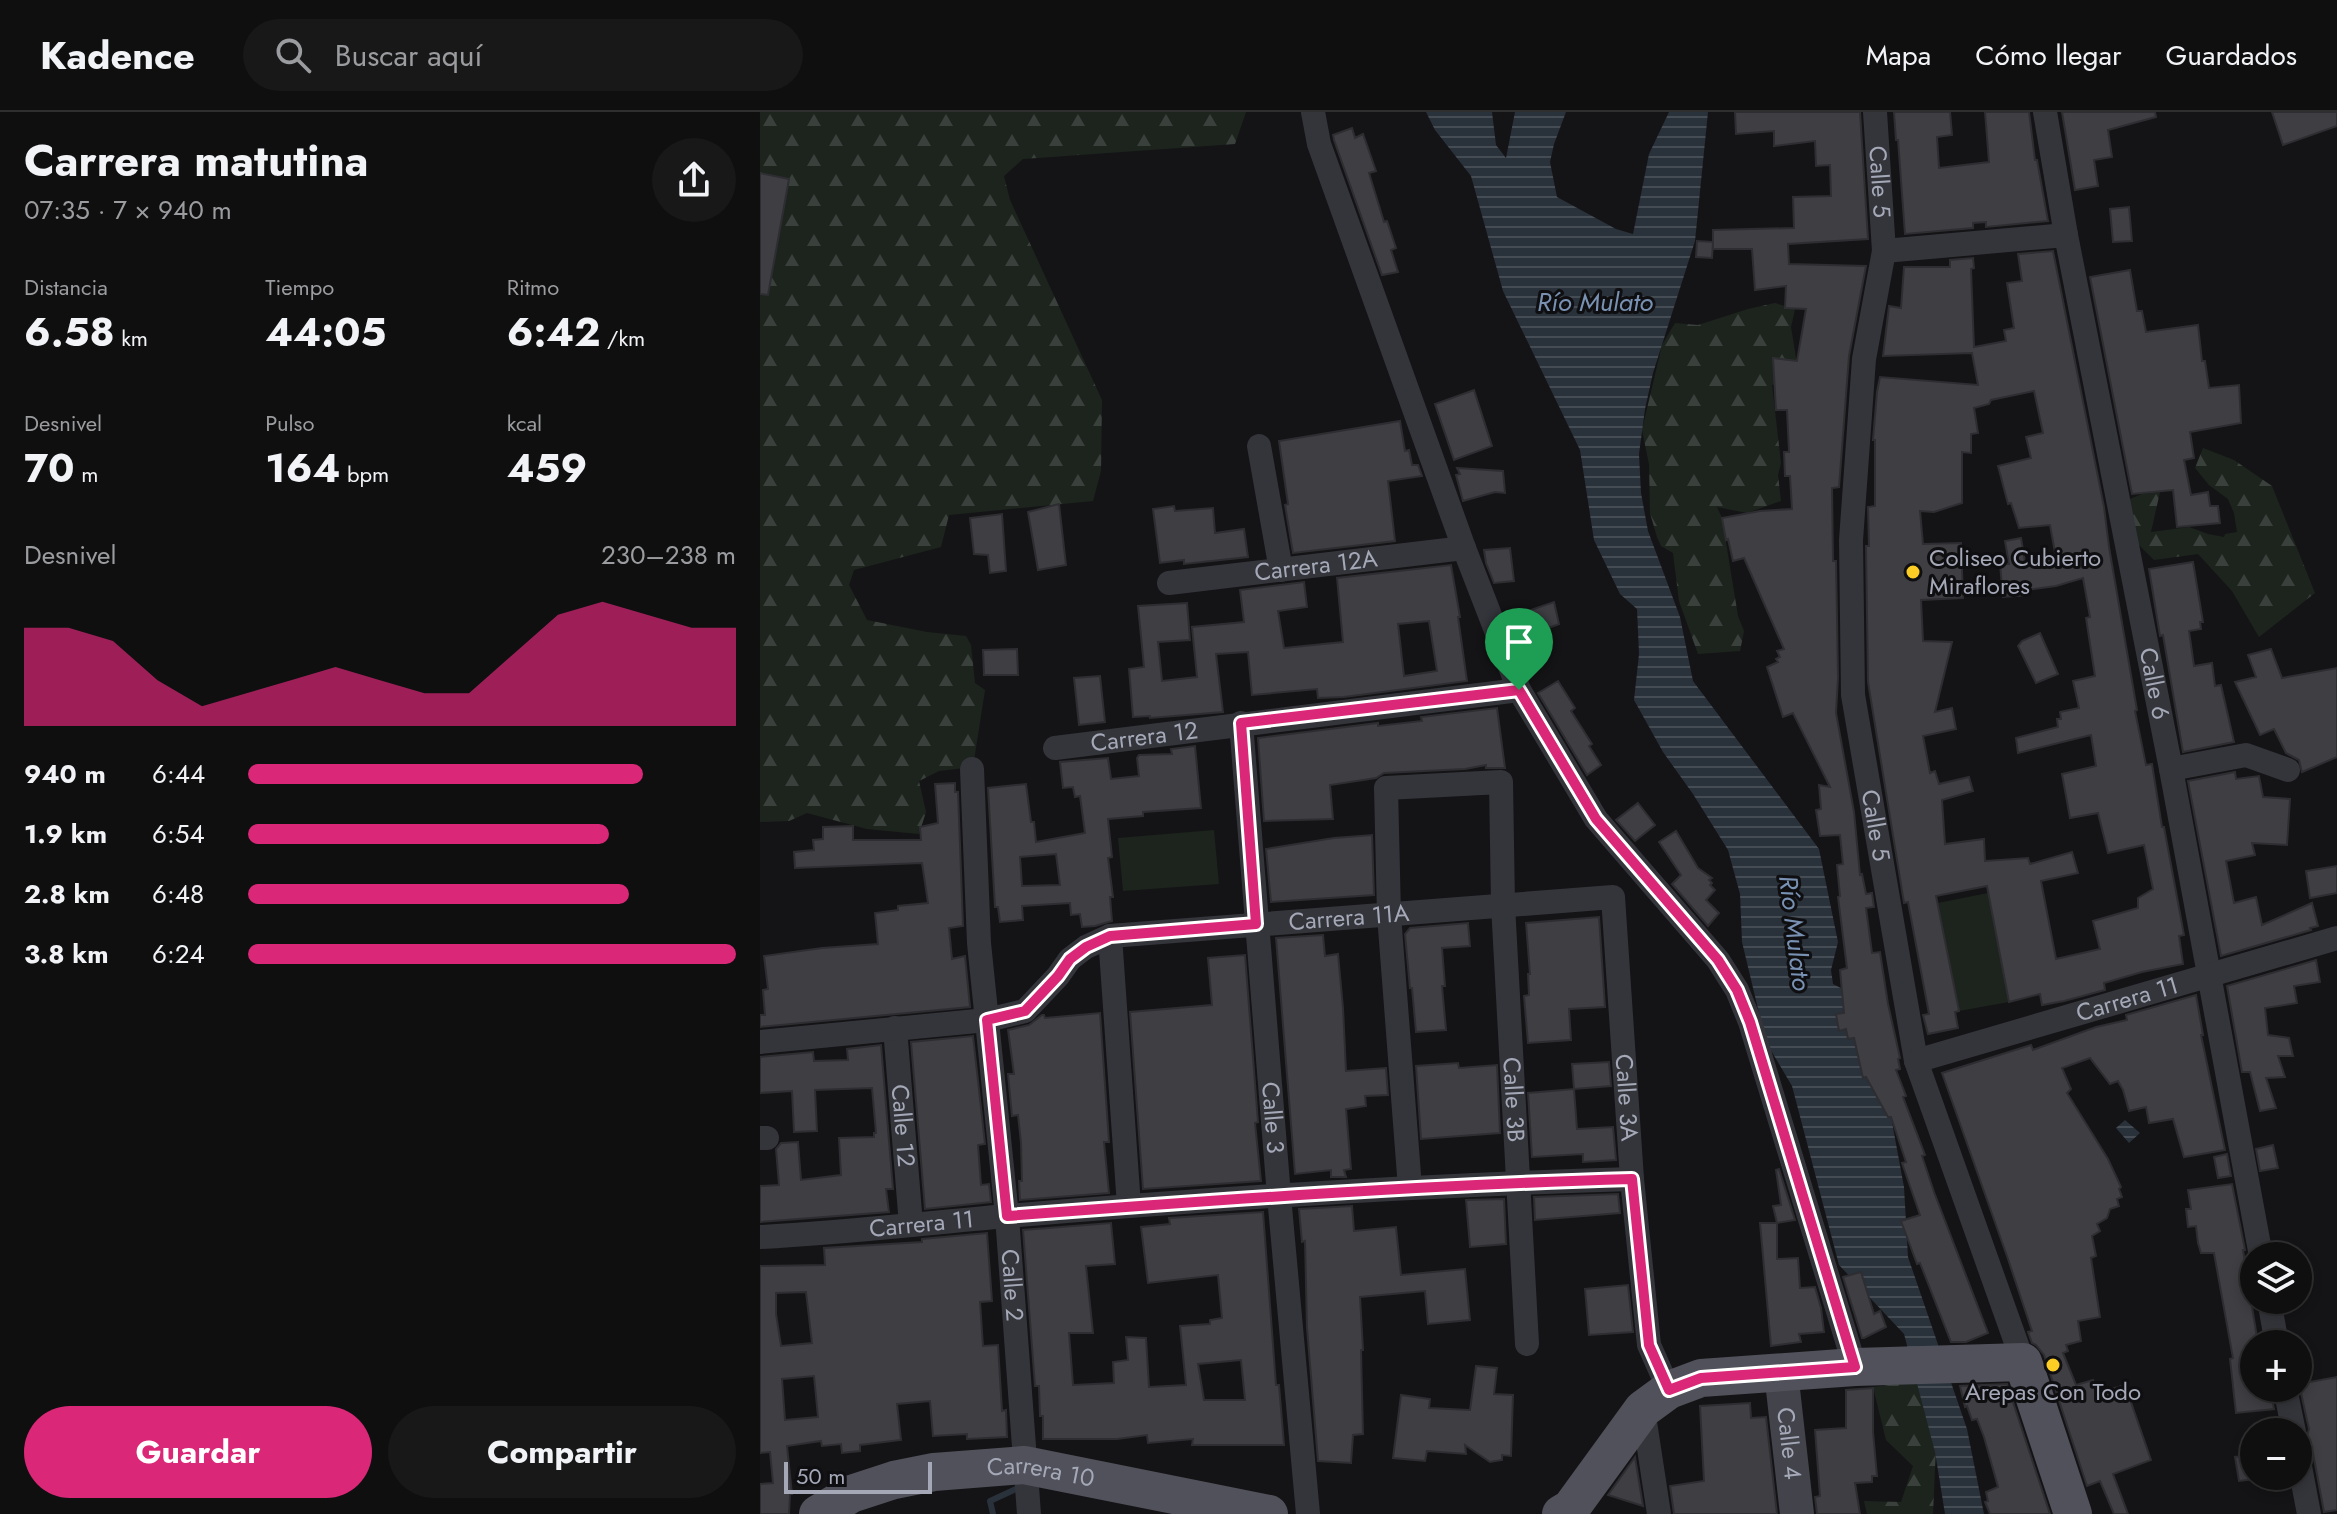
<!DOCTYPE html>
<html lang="es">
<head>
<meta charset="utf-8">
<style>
  body { margin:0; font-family:Jost,sans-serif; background:#181819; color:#f1f3f6; height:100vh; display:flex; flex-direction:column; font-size:30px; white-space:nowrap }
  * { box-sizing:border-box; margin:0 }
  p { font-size:26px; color:#9b9c9f }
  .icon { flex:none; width:44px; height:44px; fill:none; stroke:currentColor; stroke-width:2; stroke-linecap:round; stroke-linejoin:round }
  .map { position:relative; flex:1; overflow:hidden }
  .drawer { display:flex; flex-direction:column; background:#0f0f10; width:760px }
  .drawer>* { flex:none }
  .buttons { position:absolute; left:1480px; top:1130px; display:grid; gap:16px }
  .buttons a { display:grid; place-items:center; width:72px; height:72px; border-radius:50%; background:#0f0f10; box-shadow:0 4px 12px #0003,0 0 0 2px #2f2f30; font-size:40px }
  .scale { position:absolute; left:24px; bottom:20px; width:148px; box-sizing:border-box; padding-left:8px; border:4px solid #a4a8b7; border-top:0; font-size:22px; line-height:28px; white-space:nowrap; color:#a4a8b7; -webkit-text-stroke:6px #0f0f11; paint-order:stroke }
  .pin { position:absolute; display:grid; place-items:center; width:68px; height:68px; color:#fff; margin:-82px -34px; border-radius:50% 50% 50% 0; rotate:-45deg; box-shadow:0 0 8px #0007 }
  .pin .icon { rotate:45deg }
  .round { display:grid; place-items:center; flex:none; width:84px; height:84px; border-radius:42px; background:#181819 }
  .summary { display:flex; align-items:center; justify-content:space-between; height:136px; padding:0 24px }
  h1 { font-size:44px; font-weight:700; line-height:60px }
  .metrics { display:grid; grid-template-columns:repeat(3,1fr); gap:12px; height:136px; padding:8px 24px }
  .metrics div { display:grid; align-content:center }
  .metrics b { font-size:40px; font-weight:700 }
  .metrics small { font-size:22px; font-weight:400 }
  .metrics p { font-size:22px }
  .chart { height:224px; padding:16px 24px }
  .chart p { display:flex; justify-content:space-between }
  .chart svg { width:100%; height:144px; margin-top:8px; fill:#db2777; opacity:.7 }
  .cta { display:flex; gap:16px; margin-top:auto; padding:16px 24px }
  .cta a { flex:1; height:92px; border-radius:48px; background:#db2777; color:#fff; font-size:32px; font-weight:700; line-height:92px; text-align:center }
  .cta a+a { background:#181819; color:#f1f3f6 }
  ul { padding:0 24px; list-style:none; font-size:26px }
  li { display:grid; grid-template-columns:128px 96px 1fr; align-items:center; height:60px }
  li i { height:20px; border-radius:10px; background:#db2777 }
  header { display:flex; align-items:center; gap:48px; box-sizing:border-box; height:112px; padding:0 40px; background:#0f0f10; border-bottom:2px solid #2f2f30 }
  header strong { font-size:38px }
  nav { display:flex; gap:44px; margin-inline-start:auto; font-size:28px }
  .search { width:560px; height:72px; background:#181819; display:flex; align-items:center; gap:20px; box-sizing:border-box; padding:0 28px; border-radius:44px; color:#9b9c9f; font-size:30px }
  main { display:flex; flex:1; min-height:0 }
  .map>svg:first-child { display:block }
</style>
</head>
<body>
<header>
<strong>Kadence</strong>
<div class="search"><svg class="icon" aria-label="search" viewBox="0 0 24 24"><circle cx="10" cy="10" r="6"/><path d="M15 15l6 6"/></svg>Buscar aquí</div>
<nav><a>Mapa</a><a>Cómo llegar</a><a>Guardados</a></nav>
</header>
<main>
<section class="drawer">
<div class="summary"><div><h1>Carrera matutina</h1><p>07:35 · 7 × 940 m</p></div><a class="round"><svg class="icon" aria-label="share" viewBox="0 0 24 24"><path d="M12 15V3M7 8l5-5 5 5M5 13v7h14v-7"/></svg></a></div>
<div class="metrics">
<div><p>Distancia</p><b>6.58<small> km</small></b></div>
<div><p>Tiempo</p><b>44:05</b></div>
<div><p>Ritmo</p><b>6:42<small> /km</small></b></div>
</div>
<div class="metrics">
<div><p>Desnivel</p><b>70<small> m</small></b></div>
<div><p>Pulso</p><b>164<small> bpm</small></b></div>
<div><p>kcal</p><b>459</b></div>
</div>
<div class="chart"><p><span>Desnivel</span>230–238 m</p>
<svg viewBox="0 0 160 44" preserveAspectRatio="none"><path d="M0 44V14L10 14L20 18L30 30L40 38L50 34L60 30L70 26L80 30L90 34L100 34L110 22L120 10L130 6L140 10L150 14L160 14V44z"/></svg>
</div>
<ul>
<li><b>940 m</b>6:44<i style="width:81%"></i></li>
<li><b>1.9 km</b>6:54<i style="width:74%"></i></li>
<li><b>2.8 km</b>6:48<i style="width:78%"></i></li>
<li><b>3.8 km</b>6:24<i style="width:100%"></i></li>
</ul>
<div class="cta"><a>Guardar</a><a>Compartir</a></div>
</section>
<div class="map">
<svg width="1577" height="1402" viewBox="0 0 1577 1402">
  <defs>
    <pattern id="forest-firs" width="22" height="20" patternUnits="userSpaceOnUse" patternTransform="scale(2)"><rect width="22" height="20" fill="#1c241d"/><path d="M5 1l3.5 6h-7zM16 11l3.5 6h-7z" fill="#3a413c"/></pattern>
    <pattern id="water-rules" width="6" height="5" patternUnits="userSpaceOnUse" patternTransform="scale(2)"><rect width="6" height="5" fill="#29313a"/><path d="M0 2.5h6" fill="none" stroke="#454c54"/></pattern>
  </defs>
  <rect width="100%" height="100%" fill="#141416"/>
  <path fill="url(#forest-firs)" d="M0,0H486L475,32L263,47L244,64L250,88L342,288L341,359L333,389L189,403L181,435L94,458L89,473L107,508L167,520L206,524L211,533L215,571L225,578L213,655L179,659L159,669L166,700L159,722L107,717L47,701L29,709L0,710Z
    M1015,191L1035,197L1031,215L1039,265L1012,273L1021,351L1018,363L1021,389L987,401L957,395L962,406L978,504L984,519L980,539L938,542L919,489L913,441L901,434L897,425L890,401L889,352L882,318L902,233L915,211L938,213L988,197Z
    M1443,336L1474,348L1512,374L1555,481L1499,525L1472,479L1438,442L1394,448L1364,418L1363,390L1382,382L1400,380L1391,420L1429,415L1448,422L1464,425L1465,422L1477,420L1474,401L1468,387L1449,373L1435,356Z
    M1179,1267L1173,1402H1107L1104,1389L1141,1390L1153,1354L1126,1328L1113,1275Z"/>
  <path fill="#1c241d" d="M454,718L459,772L363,779L358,726Z
    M1228,781L1249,890L1199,899L1178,791Z"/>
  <path fill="url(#water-rules)" d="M666,0H732L736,33L746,46L755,0H806L794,32L790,50L797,85L856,117L873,122L889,42L909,0H948L935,129L893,261L885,297L879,342L881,381L888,419L920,505L933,569L1059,737L1078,830L1071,858L1073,872L1110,891L1144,1075L1148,1145L1207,1317L1224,1402H1185L1175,1340L1144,1222L1079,1153L1032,974L1006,930L982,830L980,782L968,738L933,682L903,640L874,588L879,542L877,497L860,482L834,428L820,338L743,179L711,64L675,18Z
    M1365,1008L1380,1021L1369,1031L1356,1016Z"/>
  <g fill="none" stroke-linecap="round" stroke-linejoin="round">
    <path stroke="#29313a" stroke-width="6" d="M233,1402L230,1389L256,1377"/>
  </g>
  <path fill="#3e3e43" stroke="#2e2e32" stroke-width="2" fill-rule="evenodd" d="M975,0H1100L1108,127L1028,132L1029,152L1106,154L1089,244L1079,375L1072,376L1073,449H1076L1078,566L1076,601L1094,700L1100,763L1102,762L1106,782L1112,781L1114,795L1106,796L1112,841L1120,840L1128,892L1140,946L1138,947L1140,957L1136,958L1146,984L1143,985L1165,1043L1162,1044L1174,1080L1228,1221L1206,1230H1191L1160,1151L1157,1152L1141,1109L1160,1103L1142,1051L1146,1050L1131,1005H1128L1106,965L1103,966L1094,926L1088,927L1086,917L1079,919L1076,902L1084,901L1080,858L1087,856L1078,785L1080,784L1077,753L1083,752L1080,723L1060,724L1056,698L1061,697L1059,673L1070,675L1033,601L1023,605L1007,555L1018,550L1016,547L1020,545L1017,539L1024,537L984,446L973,449L968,427L966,428L962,406L1000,399L1032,397L1030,364H1025L1024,340H1029L1027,298H1016L1013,246L1037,249L1046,197L1025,196L1026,174L995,178L992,137H953V131L952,146L936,145L937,129L953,130V118L1034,116L1033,85L1071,84L1070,53L1056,54L1055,29L1014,34V19L976,22Z
    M1134,0H1190L1192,23L1177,25L1179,56L1229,50L1225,0H1269L1275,48H1277L1288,109L1226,115V110L1213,111V116L1145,122L1138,28H1136Z
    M1302,0H1395L1396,5L1348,18L1352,45L1334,48L1338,74L1315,78Z
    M1512,0H1577V14L1523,33Z
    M592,16L595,26L603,22L616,59L609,61L624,110L627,109L636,136L631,138L638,160L622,163L574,28L573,23Z
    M0,61L29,67L8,183L0,182Z
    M1369,95L1372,129L1353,130L1350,97Z
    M1293,139L1344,395L1349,435L1377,598L1375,599L1386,653L1392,652L1402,715H1404L1424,823L1419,824L1423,852L1382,860L1344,871L1345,878L1304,889L1282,893L1280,882L1249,890L1227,774L1176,784L1199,899L1195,900L1198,916L1168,922L1163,903L1169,902L1148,790L1144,791L1108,570L1106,434H1109L1108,395L1115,394V328H1113L1117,280L1120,265L1218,273L1212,241L1123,244L1129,194L1141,196L1144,155H1190V148L1213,146L1214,156L1211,157L1214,235L1246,229L1244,218L1254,216L1247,171L1262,169L1258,142ZM1274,279L1283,321L1266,325L1271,346L1238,354L1248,392L1251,391L1259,416L1290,413L1296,446L1265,450L1261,426L1245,429L1249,452H1240L1243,485L1268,483L1267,478L1296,474L1323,466L1330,505L1326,506L1335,564L1313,569L1319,596L1300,600L1301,607H1297L1298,615L1256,626L1258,641L1331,623L1336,654L1302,662L1310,706L1338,701L1348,741L1384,733L1393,777L1378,786V796L1333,809L1340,837L1296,847L1281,769L1318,761L1312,740L1270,752L1268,746L1225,749L1224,727L1185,732L1182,688L1213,679L1209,665L1179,672L1175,659L1170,661L1163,624L1196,617L1192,596L1175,600L1192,530L1163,529L1161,488L1203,486L1201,431L1163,432L1160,399L1174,400L1202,391V340L1211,341V322L1218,321L1214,296L1229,292L1231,288Z
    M1370,158L1377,199H1382L1386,220L1438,213L1442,249H1445L1449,276L1479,273L1481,311L1430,320L1434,346L1424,348L1431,383L1448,380L1450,394H1458L1460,411L1417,415L1413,378L1372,382L1330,165Z
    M714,278L732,334L694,348L675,292Z
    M640,309L645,339L649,338L652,353H658L662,364L628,369L635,429L533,441L525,393L528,392L519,329Z
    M697,356L743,359L745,381L735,380L703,389L696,363L700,362Z
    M299,392L306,453L278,458L268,400Z
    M414,394L415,399L453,396L455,421L484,417L488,445L424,452V448L400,451L393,397Z
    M242,402L246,459L230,461L228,443L214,442L210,406Z
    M750,436L754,469L734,471L726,451L724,438Z
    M1433,450L1443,510H1440L1441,517L1429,519L1434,554L1452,551L1455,574L1461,573L1474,630L1423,640L1403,523L1400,524L1389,457Z
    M691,453L700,505H698L707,569L584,585L558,586L557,577L492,583L488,540L456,542L463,600L390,606V604L373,605L369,557L384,555L378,494L427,491L430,528L398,530L402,569L437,565L432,515L484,510L480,478L544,470L547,495L518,499L524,536L583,530L577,466ZM669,509L677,559L644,564L638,512Z
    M794,490L799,512L756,528L747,506Z
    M1280,521L1298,562L1276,571L1258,534L1262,529Z
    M257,537L258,563H224L223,538Z
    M1511,537L1522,566L1577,556V645L1542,660L1539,648L1526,641L1514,617L1500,623L1475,570L1496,565L1488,543Z
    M340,564L345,610L319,613L314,566Z
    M798,569L815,596L811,599L832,632L829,634L841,653L827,663L778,581Z
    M737,596L745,656H726V653L705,657L624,661L616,666L570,673L573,707L504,709L498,626L618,611V614L662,609L661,605Z
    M435,634L441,696L383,700V704L348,707L352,745L348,746L353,785H350L352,809L335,814L322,815L320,802L311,803L310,791L262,794L263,808L240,810L238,795H235L228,676L266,672L271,710H274L276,730L325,721L320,684L315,685L313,675L303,676L300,650L348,646L351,667L379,664L377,646L379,643L412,642L411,637ZM296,742L300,773L262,774L260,745Z
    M1475,660L1476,667L1499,664L1503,685L1530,687L1527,733L1492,731L1495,743L1466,749L1474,791L1496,785L1502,813L1552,791L1558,814L1550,816L1551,818L1461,844L1428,669Z
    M195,671V680H198L203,814L189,816L192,847L205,844L210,895L0,915V903H5L3,878L8,877L4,844L62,836L118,832L115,801L138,798V794L168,791L162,751L35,756L34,740L54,738L53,728L63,727V715L93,714V728H161L160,715L178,711L175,672Z
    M878,691L895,713L875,729L856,708Z
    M916,719L938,756L952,766L949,768L952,771L950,773L955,778L946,788L959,801L948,814L912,772L921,763L899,730Z
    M612,723L614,783L511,790L506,737L574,726Z
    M1577,754V781L1550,786L1546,759Z
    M839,805L845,895L809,897L811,928L768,931L764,884L769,883L768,862H770L766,811Z
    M708,811L710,834L682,836L685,874H682L686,918L656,920L652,876H650L645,822L650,816Z
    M563,823L565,844L578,842L583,896L586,959L626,956L628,983L605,984L606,994L586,997L591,1057L584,1058L586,1065H571V1058L535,1062L516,826Z
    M485,843L498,1010L495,1011L501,1069L383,1077L370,900L452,893L448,846Z
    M1556,848L1560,870L1534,874L1537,891L1505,896L1508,923L1529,926L1533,944H1518L1525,965L1506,966L1516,996L1500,999L1490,960H1482L1467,874Z
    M1436,883L1443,923H1441L1465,1038L1424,1045L1413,1007L1389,1011L1386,995L1369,999L1363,978L1358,969L1350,972L1330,946L1302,956L1311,977L1307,981L1348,1047L1361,1075L1359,1077L1362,1085L1357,1087L1359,1094L1350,1097L1347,1106L1337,1112L1340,1119L1332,1124L1336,1144L1331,1146L1340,1205L1318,1209L1321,1229L1306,1233L1308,1239L1303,1241L1316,1273L1333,1268L1338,1281L1365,1273L1391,1348L1353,1362L1368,1402H1354L1340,1369L1327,1374L1284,1243L1276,1233L1272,1231L1268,1220L1272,1219L1248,1147L1182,961L1271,933L1273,938L1336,915L1367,908L1366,903Z
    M340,901L349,1030H344L349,1081L260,1088L259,1069H262L261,1031L258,1003L252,1004L248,962H254L248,918L269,913L282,903H284L285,906Z
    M213,924L225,1032L218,1033L221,1073L229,1072L231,1090L165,1097L151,930Z
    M121,933L133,1077H126L129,1100L0,1110V1074L19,1073L16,1037L21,1031L38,1030L41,1068L81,1063L79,1026L114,1025V1021H116L112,976L55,978L57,1019L34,1020L32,979L0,981V945L53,940L54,949L88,948L87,937Z
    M849,950L851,974L814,977L812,952Z
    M698,951L699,956L737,953L740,1021L661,1027L656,954Z
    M814,977L817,1017L853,1015L856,1048L823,1050V1042L772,1045L768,981Z
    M1513,1033L1518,1056L1500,1059L1496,1037Z
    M1467,1042L1471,1064L1458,1066L1454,1045Z
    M1019,1057L1035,1108L1017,1111L1013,1094L1021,1093L1016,1058Z
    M1472,1072L1485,1138H1483L1498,1232H1494V1276H1510L1514,1297L1476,1301L1470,1247L1473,1246L1454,1141H1441L1438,1131L1436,1114L1428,1115L1426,1097H1431L1428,1078Z
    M858,1082L860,1101L775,1108L774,1085Z
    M744,1087L746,1132L710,1135L706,1088Z
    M592,1094L594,1119L636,1115L641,1163L705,1157L710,1208L668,1212L665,1179L600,1185L603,1238H601L603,1322L593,1323L591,1351L558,1349L547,1216L545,1129L542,1130L539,1097Z
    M503,1100L516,1273H519L524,1333H432L433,1327L388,1331L387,1323L357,1327H283V1304H280L279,1274H275L263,1118L351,1111L355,1152L326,1154L333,1221H309L313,1273L354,1271L353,1250L368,1248L366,1225L386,1226L389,1275L426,1273L420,1214L450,1212V1208L462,1206L458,1163L388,1171L381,1115L410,1112L409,1106ZM481,1248L485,1288H444L438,1252Z
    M1000,1111H1017V1147L1038,1146L1040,1176L1055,1175L1061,1196L1064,1220L1039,1222L1041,1230L1011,1234Z
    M227,1121L232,1189L220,1190L223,1234L238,1233L242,1299L246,1298L247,1325L207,1327V1322L173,1324L170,1289L137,1292L141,1328L100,1333V1339L82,1341L81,1332L62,1334L61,1329L27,1334L32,1382H30L29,1402H0V1372L13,1371L10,1340L0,1341V1154L65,1153L64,1136L162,1130V1127ZM46,1180L52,1231L21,1234L16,1202V1181ZM54,1264L58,1305L25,1308L22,1267Z
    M1101,1160L1114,1202L1120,1199L1126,1215L1104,1226H1102L1083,1165Z
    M868,1173L873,1220L829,1223L825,1177Z
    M716,1254L737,1256L734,1282L753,1283L751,1344L742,1343V1348L730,1350L705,1333L706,1342L667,1339L665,1349L633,1346L641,1283L670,1287L669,1296L710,1298Z
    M1577,1265V1398L1564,1400L1553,1341L1545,1331L1549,1317L1539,1272Z
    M1247,1272L1290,1402H1230L1225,1390L1228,1389L1226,1380L1238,1375L1224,1325L1217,1307L1212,1308L1207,1294L1205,1295L1200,1274Z
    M1113,1276V1320L1117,1364H1112V1370L1095,1371L1100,1402H1057L1055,1385L1060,1384L1055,1318L1086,1316V1278Z
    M990,1291L991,1306L1006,1305L1017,1402H914L910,1374L944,1369L940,1294Z
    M1494,1343V1367L1479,1369L1475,1345Z
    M875,1345L883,1394L848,1383Z"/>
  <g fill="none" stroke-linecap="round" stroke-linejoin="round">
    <g stroke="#34353b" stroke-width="24">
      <path d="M553,0L559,32L704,436L759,578L836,707L958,848L977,878L990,910L1095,1255"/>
      <path id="s1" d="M1115,0L1124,139L1104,247L1091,428L1093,583L1156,949L1263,1250"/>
      <path id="s2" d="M1285,0L1306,123L1411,657L1501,1144"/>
      <path d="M1124,139L1306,123"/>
      <path d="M499,334L521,458"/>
      <path id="s3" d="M409,471L704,436"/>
      <path id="s4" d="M481,611L519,1084L548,1402"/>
      <path id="s5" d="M295,636L759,578"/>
      <path id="s6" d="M212,657L219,831L247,1104L269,1402"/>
      <path d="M1411,657L1486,643L1528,658"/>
      <path d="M350,824L369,1094"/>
      <path id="s7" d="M135,916L151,1113"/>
      <path id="s8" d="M0,930L227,908L265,899L298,864L310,847L326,835L350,824L853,785L872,1067L889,1233L909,1278"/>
      <path id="s9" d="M1156,949L1577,826"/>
      <path d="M0,1026H7"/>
      <path id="s10" d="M650,1076L629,803L626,676L741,670L743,793L767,1232"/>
      <path id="s11" d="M0,1125C83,1121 165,1111 248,1104C456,1086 664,1073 872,1067"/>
      <path d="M1509,1188L1517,1232"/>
      <path d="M1525,1276L1534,1320"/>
      <path d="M883,1297L899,1402"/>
      <path d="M1538,1344L1549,1402"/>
    </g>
    <path stroke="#42434b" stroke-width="34" id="s12" d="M1021,1260L1037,1402"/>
    <g stroke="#50515a" stroke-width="38">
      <path id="s13" d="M58,1402L91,1382L134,1368L174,1360L264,1353L509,1402"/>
      <path d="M801,1402L811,1396L883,1297L909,1278L941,1266L1095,1255L1263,1250L1313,1402"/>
    </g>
  </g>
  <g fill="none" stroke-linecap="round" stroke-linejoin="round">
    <g stroke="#fff" stroke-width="16">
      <path id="route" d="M759,578L836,707L958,848L977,878L990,910L1095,1255L941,1266L909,1278L889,1233L872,1067C663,1073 455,1088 247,1104L227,908L265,899L298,864L310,847L326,835L350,824L496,812L481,611Z"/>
    </g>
    <use href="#route" stroke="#db2777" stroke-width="10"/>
  </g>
  <g fill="#fccd25" stroke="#0f0f11" stroke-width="3">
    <circle cx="1153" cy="460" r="8"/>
    <circle cx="1293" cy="1253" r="8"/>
  </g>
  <g text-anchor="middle" stroke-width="6" stroke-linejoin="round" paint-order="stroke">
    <g font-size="24" fill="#a4a8b7" stroke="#0f0f11">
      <text dy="8" stroke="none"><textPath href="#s1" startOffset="70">Calle 5</textPath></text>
      <text dy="8" stroke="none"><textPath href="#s3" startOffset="148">Carrera 12A</textPath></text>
      <text dy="8" stroke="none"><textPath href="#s2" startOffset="582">Calle 6</textPath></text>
      <text dy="8" stroke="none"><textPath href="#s5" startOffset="90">Carrera 12</textPath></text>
      <text dy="8" stroke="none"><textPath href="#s1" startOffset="718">Calle 5</textPath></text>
      <text dy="8" stroke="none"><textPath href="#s8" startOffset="622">Carrera 11A</textPath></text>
      <text dy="8" stroke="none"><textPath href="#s9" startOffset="220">Carrera 11</textPath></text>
      <text dy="8" stroke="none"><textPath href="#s8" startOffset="1088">Calle 3A</textPath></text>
      <text dy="8" stroke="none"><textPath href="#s10" startOffset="834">Calle 3B</textPath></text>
      <text dy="8" stroke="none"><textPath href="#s4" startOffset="396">Calle 3</textPath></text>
      <text dy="8" stroke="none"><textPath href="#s7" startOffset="98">Calle 12</textPath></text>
      <text dy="8" stroke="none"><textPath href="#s11" startOffset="162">Carrera 11</textPath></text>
      <text dy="8" stroke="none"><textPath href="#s6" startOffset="518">Calle 2</textPath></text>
      <text dy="8" stroke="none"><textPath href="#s12" startOffset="72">Calle 4</textPath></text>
      <text dy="8" stroke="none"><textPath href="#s13" startOffset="232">Carrera 10</textPath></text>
    </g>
    <g font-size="24" fill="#a4a8b7" stroke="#0f0f11" text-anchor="start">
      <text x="1169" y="454">Coliseo Cubierto<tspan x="1169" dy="28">Miraflores</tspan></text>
      <text x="1293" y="1288" text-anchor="middle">Arepas Con Todo</text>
    </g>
    <g font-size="26" font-style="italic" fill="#7992b4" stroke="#0f0f11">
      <text x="835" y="199">Río Mulato</text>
      <text transform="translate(1035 821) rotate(83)" y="9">Río Mulato</text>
    </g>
  </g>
</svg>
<div class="buttons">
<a><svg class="icon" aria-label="layers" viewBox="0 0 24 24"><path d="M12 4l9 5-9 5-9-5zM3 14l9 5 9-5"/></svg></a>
<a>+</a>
<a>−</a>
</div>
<div class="scale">50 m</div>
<div class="pin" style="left:759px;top:578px;background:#1e9e55"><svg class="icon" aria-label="arrive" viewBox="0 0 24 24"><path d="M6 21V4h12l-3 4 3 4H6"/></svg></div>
</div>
</main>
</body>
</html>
